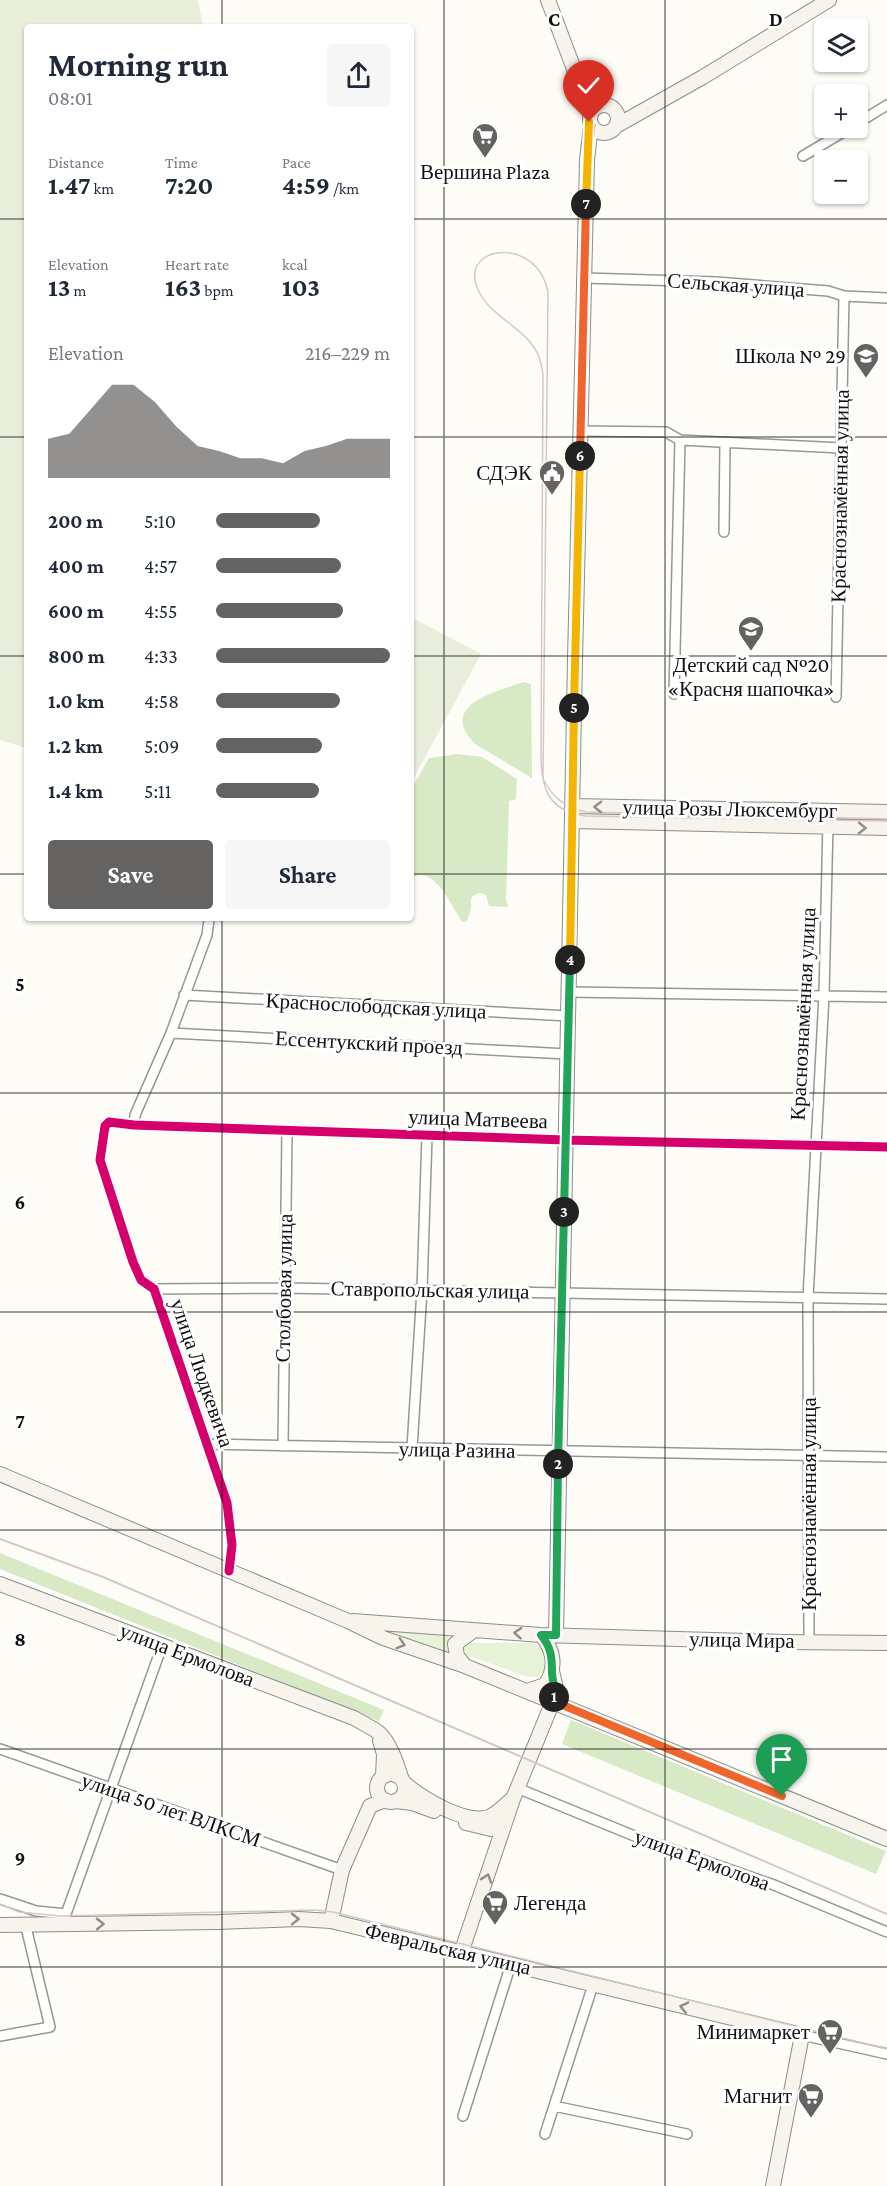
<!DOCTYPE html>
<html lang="en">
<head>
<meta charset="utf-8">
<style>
  body { margin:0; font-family:"Crimson Pro",serif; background:#f6f6f7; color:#1f2937; height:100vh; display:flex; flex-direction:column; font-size:22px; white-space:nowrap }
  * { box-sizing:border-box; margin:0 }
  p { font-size:20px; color:#747a83 }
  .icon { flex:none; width:33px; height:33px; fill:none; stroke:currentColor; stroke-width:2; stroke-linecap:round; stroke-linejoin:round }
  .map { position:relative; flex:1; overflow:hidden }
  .drawer { position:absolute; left:24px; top:24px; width:390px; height:897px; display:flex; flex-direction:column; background:#fff; border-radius:6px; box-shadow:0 2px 4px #0004 }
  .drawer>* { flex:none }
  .buttons { position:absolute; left:814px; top:18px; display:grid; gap:12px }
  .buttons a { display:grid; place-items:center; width:54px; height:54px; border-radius:6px; background:#fff; box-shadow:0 2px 4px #0004; font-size:30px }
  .pin { position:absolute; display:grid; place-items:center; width:51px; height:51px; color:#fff; margin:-62px -26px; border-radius:50% 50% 50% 0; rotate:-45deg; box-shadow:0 0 6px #0007 }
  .pin .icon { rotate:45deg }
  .km { position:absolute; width:30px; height:30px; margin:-15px; border-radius:50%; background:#222; color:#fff; font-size:16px; line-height:30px; text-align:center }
  .round { display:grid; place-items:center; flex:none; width:63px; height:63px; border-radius:6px; background:#f6f6f7 }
  .overview { display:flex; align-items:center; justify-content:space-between; height:102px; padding:0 24px }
  h1 { font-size:33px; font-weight:700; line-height:45px }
  .figures { display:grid; grid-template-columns:repeat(3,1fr); gap:9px; height:102px; padding:6px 24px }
  .figures div { display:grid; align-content:center }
  .figures b { font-size:26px; font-weight:700 }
  .figures small { font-size:16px; font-weight:400 }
  .figures p { font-size:16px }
  .chart { height:168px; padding:12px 24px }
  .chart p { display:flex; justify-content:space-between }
  .chart svg { width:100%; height:108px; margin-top:6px; fill:#646362; opacity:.7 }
  .action { display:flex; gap:12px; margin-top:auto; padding:12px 24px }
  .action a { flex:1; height:69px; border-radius:6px; background:#646362; color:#fff; font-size:24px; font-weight:700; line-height:69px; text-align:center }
  .action a+a { background:#f6f6f7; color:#1f2937 }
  ul { padding:0 24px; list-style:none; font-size:20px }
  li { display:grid; grid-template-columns:96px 72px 1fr; align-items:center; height:45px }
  li i { height:15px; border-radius:8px; background:#646362 }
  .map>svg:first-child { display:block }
</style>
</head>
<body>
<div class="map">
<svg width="887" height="2186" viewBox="0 0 887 2186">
  <rect width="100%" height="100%" fill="#fdfcf7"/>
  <path fill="#e7f3d7" d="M370,1626L449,1636L447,1646L453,1658Z
    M467,1643H532L540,1646L547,1653L545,1671L536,1677H528L466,1655L463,1647Z"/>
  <path fill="#d8eac5" d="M523,682L531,684L532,778L475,744C437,705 496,692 523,682Z
    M457,754L482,757L517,779L516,799L509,801L506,899L508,907L489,906L486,895C480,892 476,893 471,898V909L467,921L462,922C453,908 432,861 411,879V790L429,758Z
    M0,1553L384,1710L379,1721L0,1569Z
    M571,1720L886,1851L876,1874L562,1744Z"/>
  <path fill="#e9eedb" d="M0,0H198L203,27H27V748L0,740Z
    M411,617L481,654L411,783Z"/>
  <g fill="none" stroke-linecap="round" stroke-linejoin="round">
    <g stroke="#979795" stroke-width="12">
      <path id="street" d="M858,123L887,105
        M803,156L850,128
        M584,278L716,282L828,291L844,296L887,298
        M580,431L666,432L680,440L841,448
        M724,532L725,443
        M674,694L680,440
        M836,697L844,296
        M569,992L887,997
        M184,995L569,1016
        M171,1033L567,1054
        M134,1125L135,1115L171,1033L207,935L209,920
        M154,1289L284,1288L887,1299
        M208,1444L887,1457
        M283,1446L287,1131
        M412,1448L422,1290L427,1135
        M229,1571L232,1545L227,1503L154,1289L141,1280L133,1262L100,1160L105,1126L109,1122L134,1125L565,1140L887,1147
        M809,1642L808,1298L824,995L828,823
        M0,1749L342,1870
        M517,1788L637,1837L774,1885L887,1932
        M0,1899L36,1911L66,1914L162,1646
        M802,2035L887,2054
        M0,2036L50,2027L25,1923
        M554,2106L687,2134
        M463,2116L511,1964
        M545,2134L593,1985"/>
    </g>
    <g stroke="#8e8d8b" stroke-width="16">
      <path id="secondary" d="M548,0L583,93L588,103L593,109
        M590 119a14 14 0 1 1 28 0a14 14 0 1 1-28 0Z
        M616,126L703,77L829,0
        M573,806L887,812
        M573,821L887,828
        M0,1474L348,1621L383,1638L465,1666L887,1839
        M0,1584L354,1718C362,1723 372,1727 379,1733C391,1744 397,1765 402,1780
        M353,1621L541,1635L784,1642L887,1643
        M556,1635L575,660L587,160L591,125
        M465,1666L457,1656L455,1644L473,1631
        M527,1691L545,1685C557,1668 554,1650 541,1635
        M380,1741L384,1754L383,1776
        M377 1788a14 14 0 1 1 28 0a14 14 0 1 1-28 0Z
        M404,1783C422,1798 465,1825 489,1817C498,1813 504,1806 511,1800
        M396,1801L412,1803L434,1811
        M466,1823L491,1829L506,1819
        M331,1921L342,1870L370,1806L385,1800
        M0,1925L218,1922L299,1919L331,1921L802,2035L773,2186
        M461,1953L513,1799L553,1701L556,1688L552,1671"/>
    </g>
    <use href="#street" stroke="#fffffe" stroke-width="9"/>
    <use href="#secondary" stroke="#f6f4eb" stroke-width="14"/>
    <path stroke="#d9c6c7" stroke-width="1.5" d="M887,819L586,812C566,808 553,798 543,779L548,292C538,239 469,244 475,280C481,315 528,326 539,357C541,362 542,369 543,375L541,754C541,788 547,810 585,816L887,821
      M0,1904L19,1912L60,1916L314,1910L333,1912L887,2049"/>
    <path stroke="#d9c6c7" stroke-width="2" d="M0,1539L103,1577L887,1914"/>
    <g stroke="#fff" stroke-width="13">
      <path id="cycleway" d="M229,1571L232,1545L227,1503L154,1289L141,1280L133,1262L100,1160L105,1126L109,1122L134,1125L565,1140L887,1147
        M556,1635L575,660L587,160L591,125"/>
    </g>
    <use href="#cycleway" stroke="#d6006c" stroke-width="9"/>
  </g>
  <defs><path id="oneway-chevron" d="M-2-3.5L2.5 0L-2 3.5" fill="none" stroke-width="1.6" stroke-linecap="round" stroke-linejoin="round" transform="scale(1.5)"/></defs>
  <g stroke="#8f8e89">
    <use href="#oneway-chevron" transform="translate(598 807) rotate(-179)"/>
    <use href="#oneway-chevron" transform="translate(862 828) rotate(1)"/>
    <use href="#oneway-chevron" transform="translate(518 1633) rotate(-176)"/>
    <use href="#oneway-chevron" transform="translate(401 1644) rotate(18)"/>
    <use href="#oneway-chevron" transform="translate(487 1878) rotate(-71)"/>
    <use href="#oneway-chevron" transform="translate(295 1919)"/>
    <use href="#oneway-chevron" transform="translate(100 1924) rotate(-1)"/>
    <use href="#oneway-chevron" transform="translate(684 2007) rotate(-167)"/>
  </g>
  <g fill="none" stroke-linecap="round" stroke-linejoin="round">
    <g stroke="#fff" stroke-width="12">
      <path id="split-1" d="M554,1697L553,1701L572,1709L782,1796"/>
    </g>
    <g stroke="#fff" stroke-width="12">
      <path id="split-2" d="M554,1697C556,1687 552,1681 552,1672C552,1657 551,1647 541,1635H556L558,1464"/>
    </g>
    <g stroke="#fff" stroke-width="12">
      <path id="split-3" d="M558,1464L564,1212"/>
    </g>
    <g stroke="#fff" stroke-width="12">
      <path id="split-4" d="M564,1212L570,960"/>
    </g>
    <g stroke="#fff" stroke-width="12">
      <path id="split-5" d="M570,960L574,708"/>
    </g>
    <g stroke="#fff" stroke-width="12">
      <path id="split-6" d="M574,708L580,456"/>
    </g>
    <g stroke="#fff" stroke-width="12">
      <path id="split-7" d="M580,456L586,204"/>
    </g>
    <g stroke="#fff" stroke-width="12">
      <path id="split-8" d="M586,204L589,122"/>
    </g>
    <use href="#split-1" stroke="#f0652b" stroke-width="8"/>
    <use href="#split-2" stroke="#22a559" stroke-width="8"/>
    <use href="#split-3" stroke="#22a559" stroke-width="8"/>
    <use href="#split-4" stroke="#22a559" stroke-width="8"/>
    <use href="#split-5" stroke="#f5b400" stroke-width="8"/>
    <use href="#split-6" stroke="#f5b400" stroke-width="8"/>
    <use href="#split-7" stroke="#f0652b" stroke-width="8"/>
    <use href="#split-8" stroke="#f5b400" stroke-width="8"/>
  </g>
  <path fill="none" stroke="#111" stroke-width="1.5" stroke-opacity="0.55" d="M222,0V27M444,0V2186M665,0V2186M0,219H27M411,219H887M0,437H27M411,437H887M0,656H27M411,656H887M0,874H27M411,874H887M222,918V2186M0,1093H887M0,1312H887M0,1530H887M0,1749H887M0,1967H887"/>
  <defs>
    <g id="supermarket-pin" transform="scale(1.35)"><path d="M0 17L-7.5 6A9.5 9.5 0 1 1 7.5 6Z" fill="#646362" stroke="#fff"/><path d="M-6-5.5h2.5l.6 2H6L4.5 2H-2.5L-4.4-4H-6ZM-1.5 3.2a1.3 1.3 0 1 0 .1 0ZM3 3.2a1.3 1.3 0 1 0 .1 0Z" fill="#fff"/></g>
    <g id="school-pin" transform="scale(1.35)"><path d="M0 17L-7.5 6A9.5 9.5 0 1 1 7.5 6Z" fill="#646362" stroke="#fff"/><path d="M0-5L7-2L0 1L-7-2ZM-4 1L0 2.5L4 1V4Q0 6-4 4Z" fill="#fff"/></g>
    <g id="civic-pin" transform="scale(1.35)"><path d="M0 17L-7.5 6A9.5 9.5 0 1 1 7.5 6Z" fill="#646362" stroke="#fff"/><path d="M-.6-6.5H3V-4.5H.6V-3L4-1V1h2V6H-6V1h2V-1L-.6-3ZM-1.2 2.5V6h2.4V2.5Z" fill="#fff"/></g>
  </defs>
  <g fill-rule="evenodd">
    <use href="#supermarket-pin" x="485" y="136"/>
    <use href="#school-pin" x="866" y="356"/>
    <use href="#civic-pin" x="552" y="473"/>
    <use href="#school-pin" x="751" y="629"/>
    <use href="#supermarket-pin" x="495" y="1903"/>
    <use href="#supermarket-pin" x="830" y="2032"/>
    <use href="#supermarket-pin" x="811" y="2096"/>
  </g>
  <g text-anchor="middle" stroke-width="6" stroke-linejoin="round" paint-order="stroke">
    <g font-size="21" fill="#111" stroke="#fff" text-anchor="end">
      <text x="485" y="179" text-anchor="middle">Вершина Plaza</text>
      <text x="846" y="363">Школа № 29</text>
      <text x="532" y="480">СДЭК</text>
      <text x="751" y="672" text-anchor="middle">Детский сад №20<tspan x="751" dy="24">«Красня шапочка»</tspan></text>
      <text x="514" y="1910" text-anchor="start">Легенда</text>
      <text x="810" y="2039">Минимаркет</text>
      <text x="792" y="2103">Магнит</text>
    </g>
    <g font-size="21" fill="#111" stroke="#fff">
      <text transform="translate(736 285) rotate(4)" y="7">Сельская улица</text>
      <text transform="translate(840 496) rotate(-89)" y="7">Краснознамённая улица</text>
      <text transform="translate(730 809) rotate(1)" y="7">улица Розы Люксембург</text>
      <text transform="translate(376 1006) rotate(3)" y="7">Краснослободская улица</text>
      <text transform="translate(803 1014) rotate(-87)" y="7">Краснознамённая улица</text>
      <text transform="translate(369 1043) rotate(3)" y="7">Ессентукский проезд</text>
      <text transform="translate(478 1119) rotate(2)" y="7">улица Матвеева</text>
      <text transform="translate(284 1288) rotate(-89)" y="7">Столбовая улица</text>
      <text transform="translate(430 1290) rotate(1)" y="7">Ставропольская улица</text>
      <text transform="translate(202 1373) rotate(71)" y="7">улица Людкевича</text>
      <text transform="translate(457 1450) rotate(1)" y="7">улица Разина</text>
      <text transform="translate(809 1504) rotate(-90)" y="7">Краснознамённая улица</text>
      <text transform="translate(742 1640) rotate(1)" y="7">улица Мира</text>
      <text transform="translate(187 1655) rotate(21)" y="7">улица Ермолова</text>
      <text transform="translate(171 1810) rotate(19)" y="7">улица 50 лет ВЛКСМ</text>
      <text transform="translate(702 1860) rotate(20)" y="7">улица Ермолова</text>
      <text transform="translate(448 1949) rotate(13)" y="7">Февральская улица</text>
    </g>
  </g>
  <g font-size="20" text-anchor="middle" font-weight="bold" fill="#111" stroke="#fff" stroke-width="6" stroke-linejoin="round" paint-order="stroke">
    <text x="554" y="26">C</text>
    <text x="776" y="26">D</text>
    <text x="20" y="991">5</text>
    <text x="20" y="1209">6</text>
    <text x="20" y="1428">7</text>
    <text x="20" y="1646">8</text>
    <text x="20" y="1865">9</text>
  </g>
</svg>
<div class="buttons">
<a><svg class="icon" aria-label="layers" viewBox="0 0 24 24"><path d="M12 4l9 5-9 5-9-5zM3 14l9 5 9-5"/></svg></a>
<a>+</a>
<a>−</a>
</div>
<div class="pin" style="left:782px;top:1796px;background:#1e9e55"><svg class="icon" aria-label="arrive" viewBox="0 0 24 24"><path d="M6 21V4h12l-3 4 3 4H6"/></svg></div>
<div class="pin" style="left:589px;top:122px;background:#d93025"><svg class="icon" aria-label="check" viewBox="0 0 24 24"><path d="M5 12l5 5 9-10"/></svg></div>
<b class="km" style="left:554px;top:1697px">1</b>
<b class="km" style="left:558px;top:1464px">2</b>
<b class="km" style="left:564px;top:1212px">3</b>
<b class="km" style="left:570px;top:960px">4</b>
<b class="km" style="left:574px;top:708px">5</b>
<b class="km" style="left:580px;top:456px">6</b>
<b class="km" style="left:586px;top:204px">7</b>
<section class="drawer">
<div class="overview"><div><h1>Morning run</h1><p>08:01</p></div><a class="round"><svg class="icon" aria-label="share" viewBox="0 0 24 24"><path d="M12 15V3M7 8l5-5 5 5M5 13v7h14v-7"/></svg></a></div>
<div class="figures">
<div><p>Distance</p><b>1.47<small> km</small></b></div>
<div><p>Time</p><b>7:20</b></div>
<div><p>Pace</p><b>4:59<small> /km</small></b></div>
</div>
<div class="figures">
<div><p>Elevation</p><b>13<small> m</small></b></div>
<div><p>Heart rate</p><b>163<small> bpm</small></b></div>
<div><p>kcal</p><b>103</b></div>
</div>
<div class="chart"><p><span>Elevation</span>216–229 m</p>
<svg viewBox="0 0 160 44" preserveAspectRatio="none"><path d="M0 44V28L10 26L20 16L30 6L40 6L50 13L60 23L70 31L80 33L90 36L100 36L110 38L120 33L130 31L140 28L150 28L160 28V44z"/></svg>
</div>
<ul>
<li><b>200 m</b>5:10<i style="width:60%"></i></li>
<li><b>400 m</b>4:57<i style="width:72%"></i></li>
<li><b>600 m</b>4:55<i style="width:73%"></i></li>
<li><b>800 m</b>4:33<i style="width:100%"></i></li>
<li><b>1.0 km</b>4:58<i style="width:71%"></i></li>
<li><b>1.2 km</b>5:09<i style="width:61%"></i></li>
<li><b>1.4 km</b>5:11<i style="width:59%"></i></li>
</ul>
<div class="action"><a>Save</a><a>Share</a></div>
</section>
</div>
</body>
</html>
